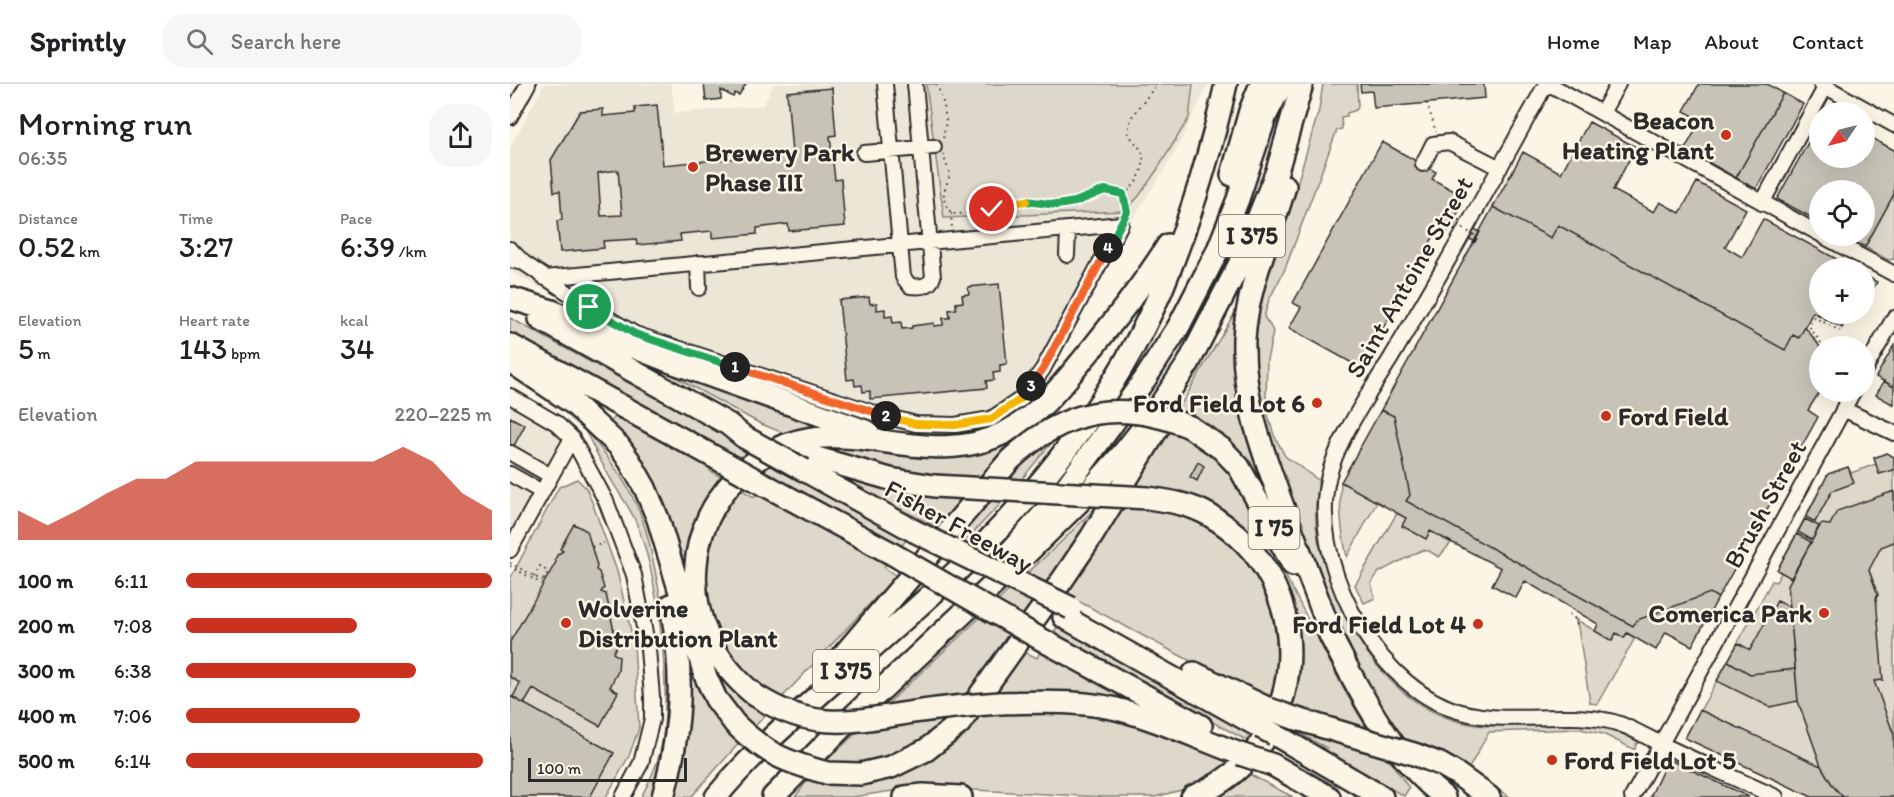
<!DOCTYPE html>
<html lang="en">
<head>
<meta charset="utf-8">
<style>
  body { margin:0; font-family:Itim,sans-serif; background:#f6f6f6; color:#202124; height:100vh; display:flex; flex-direction:column; font-size:22px; white-space:nowrap }
  * { box-sizing:border-box; margin:0 }
  p { font-size:20px; color:#757577 }
  .icon { flex:none; width:33px; height:33px; fill:none; stroke:currentColor; stroke-width:2; stroke-linecap:round; stroke-linejoin:round }
  .map { position:relative; flex:1; overflow:hidden }
  .side { display:flex; flex-direction:column; background:#fff; width:510px }
  .side>* { flex:none }
  .needle { width:39px; rotate:235deg }
  .buttons { position:absolute; left:1299px; top:18px; display:grid; gap:12px }
  .buttons a { display:grid; place-items:center; width:66px; height:66px; border-radius:50%; background:#fff; box-shadow:0 6px 24px #0002; font-size:30px }
  .scale { position:absolute; left:18px; bottom:15px; width:159px; box-sizing:border-box; padding-left:6px; border:3px solid #2b2b2b; border-top:0; font-size:16px; line-height:21px; white-space:nowrap; color:#2b2b2b; -webkit-text-stroke:4px #fcf5e5; paint-order:stroke }
  .pin { position:absolute; display:grid; place-items:center; width:51px; height:51px; color:#fff; margin:-26px; border:3px solid #fff; border-radius:50%; box-shadow:0 2px 6px #0007 }
  .km { position:absolute; width:30px; height:30px; margin:-15px; border-radius:50%; background:#222; color:#fff; font-size:16px; line-height:30px; text-align:center }
  .round { display:grid; place-items:center; flex:none; width:63px; height:63px; border-radius:24px; background:#f6f6f6 }
  .headline { display:flex; align-items:center; justify-content:space-between; height:102px; padding:0 18px }
  h1 { font-size:33px; font-weight:600; line-height:45px }
  .figures { display:grid; grid-template-columns:repeat(3,1fr); gap:9px; height:102px; padding:6px 18px }
  .figures div { display:grid; align-content:center }
  .figures b { font-size:30px; font-weight:600 }
  .figures small { font-size:16px; font-weight:400 }
  .figures p { font-size:16px }
  .chart { height:168px; padding:12px 18px }
  .chart p { display:flex; justify-content:space-between }
  .chart svg { width:100%; height:108px; margin-top:6px; fill:#c8321e; opacity:.7 }
  ul { padding:0 18px; list-style:none; font-size:20px }
  li { display:grid; grid-template-columns:96px 72px 1fr; align-items:center; height:45px }
  li i { height:15px; border-radius:8px; background:#c8321e }
  header { display:flex; align-items:center; gap:36px; box-sizing:border-box; height:84px; padding:0 30px; background:#fff; border-bottom:2px solid #e0e0e0 }
  header strong { font-size:28px }
  nav { display:flex; gap:33px; margin-inline-start:auto; font-size:21px }
  .search { width:420px; height:54px; background:#f6f6f6; display:flex; align-items:center; gap:15px; box-sizing:border-box; padding:0 21px; border-radius:24px; color:#757577; font-size:22px }
  main { display:flex; flex:1; min-height:0 }
  .map>svg:first-child { display:block }
</style>
</head>
<body>
<header>
<strong>Sprintly</strong>
<div class="search"><svg class="icon" aria-label="search" viewBox="0 0 24 24"><circle cx="10" cy="10" r="6"/><path d="M15 15l6 6"/></svg>Search here</div>
<nav><a>Home</a><a>Map</a><a>About</a><a>Contact</a></nav>
</header>
<main>
<section class="side">
<div class="headline"><div><h1>Morning run</h1><p>06:35</p></div><a class="round"><svg class="icon" aria-label="share" viewBox="0 0 24 24"><path d="M12 15V3M7 8l5-5 5 5M5 13v7h14v-7"/></svg></a></div>
<div class="figures">
<div><p>Distance</p><b>0.52<small> km</small></b></div>
<div><p>Time</p><b>3:27</b></div>
<div><p>Pace</p><b>6:39<small> /km</small></b></div>
</div>
<div class="figures">
<div><p>Elevation</p><b>5<small> m</small></b></div>
<div><p>Heart rate</p><b>143<small> bpm</small></b></div>
<div><p>kcal</p><b>34</b></div>
</div>
<div class="chart"><p><span>Elevation</span>220–225 m</p>
<svg viewBox="0 0 160 44" preserveAspectRatio="none"><path d="M0 44V32L10 38L20 32L30 25L40 19L50 19L60 12L70 12L80 12L90 12L100 12L110 12L120 12L130 6L140 12L150 25L160 32V44z"/></svg>
</div>
<ul>
<li><b>100 m</b>6:11<i style="width:100%"></i></li>
<li><b>200 m</b>7:08<i style="width:56%"></i></li>
<li><b>300 m</b>6:38<i style="width:75%"></i></li>
<li><b>400 m</b>7:06<i style="width:57%"></i></li>
<li><b>500 m</b>6:14<i style="width:97%"></i></li>
</ul>
</section>
<div class="map">
<svg width="1384" height="713" viewBox="0 0 1384 713">
  <rect width="100%" height="100%" fill="#fcf5e5"/>
  <filter id="ink" filterUnits="userSpaceOnUse"><feTurbulence type="fractalNoise" baseFrequency=".0167" numOctaves="2"/><feDisplacementMap in="SourceGraphic" scale="12" xChannelSelector="R" yChannelSelector="G"/><feConvolveMatrix kernelMatrix="1 2 1 2 8 2 1 2 1" color-interpolation-filters="sRGB"/></filter>
  <g filter="url(#ink)">
    <path fill="#ece6d7" d="M34,0H161L165,29L253,21L264,0H698L665,69L622,136L531,308L499,334L479,344L458,349L419,351L401,350L120,254L0,187V170L5,158L0,154V64Z
      M0,321L54,354L0,448Z"/>
    <path fill="#ded8ca" stroke="#84827a" stroke-width="1.5" d="M416,0H683L679,34L647,86L629,112L615,127L434,134Z
      M813,0H847L848,23L846,26L837,29V32L831,33L832,45L827,46L775,185L759,216L754,233L761,243L763,248L757,276L756,312L758,331L764,351L775,372L808,396C809,404 806,411 806,419C805,430 806,444 808,455C826,539 887,644 985,642C1008,641 1031,636 1053,636C1081,635 1108,646 1131,658L1126,660L1125,666L1093,650L1070,645L979,648L958,686L1000,713H992L954,687L893,658L878,636L856,599L814,503L752,341L744,296L743,249L748,218L766,160L785,107L809,26Z
      M1384,110V175L1378,176L1355,163Z
      M727,225L730,227L731,327L739,358L768,435C743,386 723,345 667,327Z
      M0,234L245,368L231,378L0,249Z
      M143,281L324,342L278,351L249,339Z
      M105,333L201,384L200,387L215,395L178,513L98,340Z
      M658,343L673,350L707,373L724,395L765,471L833,604L860,649L777,625L781,523L680,416L679,410L620,404L632,386L637,383Z
      M74,345C95,368 113,392 126,420C137,443 141,467 146,491C158,550 164,599 156,659C154,677 148,696 143,713H131C141,695 150,674 153,653C160,596 148,488 125,436C119,422 109,410 102,397C91,379 84,363 74,345Z
      M518,347L494,368L468,397L389,388L298,363L347,361L408,373L445,374L475,366Z
      M548,351L497,413L454,458L447,454L514,374Z
      M1376,369L1384,373V713H1302L1175,654L1262,497L1266,498L1271,489L1267,486L1318,390L1338,383L1341,389L1366,380L1364,374Z
      M260,377L398,454L388,466L246,387Z
      M322,388L456,412L429,444L320,391Z
      M67,395L76,404L82,418L107,487L124,560L129,644L119,672L96,713H0V495L49,403Z
      M831,398L867,418L837,473C831,447 829,424 831,398Z
      M227,403L244,413L246,409L377,479L374,483L386,492L231,657L181,713H162L177,585H183L188,603L213,639L192,563L224,579L199,534L193,485L199,454L214,421Z
      M590,419H596L450,629L409,662L368,677L339,681L315,678L553,456Z
      M608,420H641L690,435L723,457L757,503L772,559L764,618L742,610L553,509Z
      M887,429L896,434L916,454L920,447L941,459L929,473L919,467L912,466L869,488L861,499L865,514L854,519L845,501Z
      M1065,535L1102,557L1106,549L1114,554L1117,549L1125,554L1087,620L1080,619L1068,543Z
      M550,540L746,650L740,658L540,552Z
      M531,565L637,621L635,625L559,610L532,608L484,609L513,567L527,574Z
      M523,624L606,633L681,660L720,679L679,704L645,713H592L409,703L342,713H285L296,698L303,692L356,695L469,627Z
      M757,632L873,667L899,704L894,712L815,668L817,664Z
      M737,689L783,713H701Z"/>
    <path fill="#c8c3b7" stroke="#2b2b2b" stroke-width="1.5" fill-rule="evenodd" d="M194,0H236L229,11L225,9L223,13L211,6V15L196,17Z
      M850,0H974L975,14L864,24L862,7L851,8Z
      M1189,0H1257L1273,9L1226,94L1175,65L1191,36L1174,27Z
      M322,4L326,51L320,52L325,96L331,95L335,142L279,147L278,140L247,144V150L202,154V147L170,150L171,157L127,161L126,155L93,157L94,164L50,168L47,137L52,136L50,107L44,108L41,76L70,27L93,25V32L125,29V23L147,21L153,81L282,69L277,8ZM108,86L112,131L91,132L88,89Z
      M1273,9L1293,20L1246,105L1226,94Z
      M1310,37V74H1354V50L1384,66V110L1355,163L1333,152H1354V106H1310V138L1267,115Z
      M1079,38L1126,63L1103,106L1144,128L1150,118L1170,129L1187,98L1236,125L1215,163L1232,173L1253,135L1343,184H1310V230H1339L1332,244L1303,228L1289,254L1283,251L1275,266L1048,141L1041,154L983,123L1013,68L1051,89Z
      M872,58L926,88L922,95L948,109L941,120L950,125L933,155L925,150L851,284L779,244L791,223L783,219Z
      M983,123L1041,154L1048,141L1275,266L1283,251L1289,254L1295,243L1306,257L1310,263V307L1298,326L1308,333L1208,514L1200,509L1127,536L1123,542L896,417L900,411L884,332L871,326Z
      M945,134L970,148L965,158L940,144Z
      M1354,191L1367,198L1355,218H1354Z
      M489,200L497,280L490,281V288L483,289L484,296L476,297L477,304L360,315V307L353,308L352,301L345,302L344,295L337,296L329,216L359,213L360,220L367,219V226L375,225V233L382,232L383,239L391,238L392,245L402,244V242L424,239V242L433,241V234H440L439,226L446,225V219L453,218L452,211L459,210L458,203Z
      M1384,261V303L1366,293Z
      M1374,297L1384,303V321L1366,311Z
      M871,326L884,332L900,411L896,417L1123,542L1127,536L1200,509L1208,514L1182,562L1156,548L1146,566L1117,549L1114,554L1106,549L1102,557L1085,547L1088,540L1015,497L1006,514L982,501L991,484L920,447L916,455L892,442L896,434L831,398Z
      M0,333L15,341L0,369Z
      M1376,369L1384,373V386L1369,390L1364,374Z
      M688,378L694,382L687,397L680,393Z
      M1338,383L1344,399L1322,407L1305,438L1296,433L1318,390Z
      M1384,407V458L1371,463L1359,486L1368,511L1366,514L1373,596L1364,597L1384,651V713H1333L1323,702L1311,682L1288,617L1278,501L1311,440L1320,441L1327,427Z
      M1295,435L1309,442L1302,456L1288,448Z
      M64,440L77,447L87,482L86,486L89,488L94,504L91,508L96,510L107,561L103,569L109,573L108,587L100,603L108,608L90,642L23,605L14,620L3,613L10,599L0,593V558L46,478L45,475L48,470L53,467L50,465Z
      M1287,450L1301,458L1281,494L1267,486Z
      M1267,517L1280,523L1285,585L1240,590L1218,577L1228,559L1240,566Z
      M1218,577L1240,590L1285,585L1288,617L1260,623L1207,597Z
      M0,612L104,669L80,713H0Z
      M1190,626L1311,682L1323,702L1333,713H1302L1175,654Z
      M1158,675L1239,713H1140Z"/>
    <g fill="none" stroke-linecap="round" stroke-linejoin="round">
      <g stroke="#2b2b2b" stroke-width="18">
        <path id="minor" d="M375,0L393,193L400,202C410,203 420,203 423,193L405,0
          M1036,0C991,81 948,161 901,240C888,263 874,286 859,309C843,336 827,361 819,391C798,474 860,593 939,624C988,643 1043,627 1094,636C1115,639 1134,652 1153,661C1191,679 1228,696 1266,713
          M1039,0L1310,150
          M1311,0L1384,41
          M1092,29L1108,0
          M0,33L18,0
          M354,69L424,63
          M913,80L923,60L939,58L990,84
          M1252,119L1317,0
          M1313,152L1384,190
          M0,165L14,179L0,176
          M557,171L558,145
          M14,179L79,223L125,250L367,330L406,340L445,341L481,335L511,315L533,285L611,140
          M188,179L189,204
          M35,194L611,140
          M1354,287L1384,234
          M0,312L46,339L62,354L96,417L124,491L138,565L142,613V635L131,679L113,713
          M1333,325L1384,349
          M1,369L41,392
          M0,390L32,408
          M0,466L62,354
          M1122,713L1343,308"/>
      </g>
      <g stroke="#2b2b2b" stroke-width="26">
        <path id="highway" d="M722,91L740,27L751,0
          M775,102C761,152 737,202 734,255C732,318 755,373 776,431C793,475 809,519 826,563
          M0,214L42,227L103,255L156,276L358,348
          M30,235L218,340L234,353
          M0,261L208,375
          M0,277L64,320L109,362L119,376L135,404L148,435L195,591L206,615L225,640
          M680,343L712,365L729,383L783,481
          M300,372L380,395L424,402
          M294,386L404,447
          M255,401L379,468
          M638,414C659,417 680,420 699,431C812,496 804,664 682,713
          M500,468L551,410L635,295L669,242L707,168L728,115L756,31L772,0
          M554,533L750,643
          M820,551C851,610 880,671 934,713
          M536,558L691,642
          M324,582L500,376
          M684,589L759,625
          M245,611C205,579 181,533 186,481C188,449 203,418 225,395C314,304 402,396 496,348C532,329 554,298 580,267C608,232 635,198 658,161
          M490,619C532,618 578,616 618,628C657,639 692,656 730,670
          M784,634L853,655
          M764,650L872,713
          M930,680L947,690L979,713
          M763,681L819,713
          M317,689L351,690L381,683L416,666L450,639L553,495L582,452L649,342
          M153,713C172,643 174,592 161,521
          M206,713C238,674 275,641 312,608C357,568 403,528 447,487C529,409 606,311 651,207C679,140 700,71 716,0
          M263,713L336,639L513,473L576,411L614,368L644,330L678,280L731,177L767,87L792,0
          M395,713L413,711L451,713"/>
      </g>
      <path stroke="#2b2b2b" stroke-width="2" stroke-dasharray="1.5 4.5" stroke-linecap="butt" d="M427,0L434,21L436,37L433,55
        M917,19L926,48
        M433,70L440,91C434,108 429,113 442,130L467,129L510,117L547,121L558,120L595,106L613,110C626,104 637,82 632,68C628,60 621,56 618,48L621,34L647,0
        M613,110L616,131
        M441,129L442,144
        M1311,259L1299,242L1304,233L1330,247
        M842,281L857,290
        M82,463L94,459
        M0,479L35,498
        M0,482L32,500
        M24,493L30,482L38,488L33,497
        M1059,530L1065,535L1068,543"/>
      <use href="#minor" stroke="#fcf5e5" stroke-width="14"/>
      <use href="#highway" stroke="#fcf5e5" stroke-width="21"/>
      <g stroke="#2b2b2b" stroke-width="26" stroke-linecap="butt">
        <path id="highway-bridge" d="M234,353L294,386
          M208,375L255,401
          M500,376C555,324 611,315 680,343
          M424,402L638,414
          M404,447L561,524
          M379,468L536,558
          M245,611C301,648 342,638 404,628C432,624 461,621 490,619
          M759,625L784,634
          M225,640C256,670 276,678 317,689
          M750,643L764,650
          M853,655L904,670L930,680
          M730,670L763,681"/>
      </g>
      <path stroke="#2b2b2b" stroke-width="2" stroke-dasharray="1.5 4.5" stroke-linecap="butt" d="M942,139L968,153"/>
      <use href="#highway-bridge" stroke="#fcf5e5" stroke-width="21"/>
    </g>
  </g>
  <g fill="none" stroke-linecap="round" stroke-linejoin="round" filter="url(#ink)">
    <g stroke="#fff" stroke-width="12">
      <path id="split-1" d="M79,223L125,250L225,283"/>
    </g>
    <g stroke="#fff" stroke-width="12">
      <path id="split-2" d="M225,283L376,332"/>
    </g>
    <g stroke="#fff" stroke-width="12">
      <path id="split-3" d="M376,332L406,340L445,341L481,335L511,315L521,302"/>
    </g>
    <g stroke="#fff" stroke-width="12">
      <path id="split-4" d="M521,302L533,285L598,164"/>
    </g>
    <g stroke="#fff" stroke-width="12">
      <path id="split-5" d="M516,117L547,121L565,118L595,106L613,110L617,128L598,164"/>
    </g>
    <g stroke="#fff" stroke-width="12">
      <path id="split-6" d="M482,125L501,119L516,117"/>
    </g>
    <use href="#split-1" stroke="#22a559" stroke-width="8"/>
    <use href="#split-2" stroke="#f0652b" stroke-width="8"/>
    <use href="#split-3" stroke="#f5b400" stroke-width="8"/>
    <use href="#split-4" stroke="#f0652b" stroke-width="8"/>
    <use href="#split-5" stroke="#22a559" stroke-width="8"/>
    <use href="#split-6" stroke="#f5b400" stroke-width="8"/>
  </g>
  <g fill="#c8321e" stroke="#fcf5e5" stroke-width="2">
    <circle cx="1216" cy="51" r="6"/>
    <circle cx="183" cy="83" r="6"/>
    <circle cx="807" cy="319" r="6"/>
    <circle cx="1096" cy="332" r="6"/>
    <circle cx="1314" cy="529" r="6"/>
    <circle cx="56" cy="539" r="6"/>
    <circle cx="968" cy="540" r="6"/>
    <circle cx="1042" cy="676" r="6"/>
  </g>
  <g text-anchor="middle" stroke-width="5" stroke-linejoin="round" paint-order="stroke">
    <g fill="#fcf5e5" stroke="#6a6863" stroke-width="1.5">
      <rect x="709" y="131" width="66" height="42" rx="4.5"/>
      <rect x="738.5" y="423" width="51" height="42" rx="4.5"/>
      <rect x="303" y="566" width="66" height="42" rx="4.5"/>
    </g>
    <g font-size="24" font-weight="bold" fill="#2b2b2b">
      <text x="742" y="160">I 375</text>
      <text x="764" y="452">I 75</text>
      <text x="336" y="595">I 375</text>
    </g>
    <g font-size="26" font-weight="bold" fill="#2b2b2b" stroke="#fcf5e5" text-anchor="end">
      <text x="1204" y="45">Beacon<tspan x="1204" dy="30">Heating Plant</tspan></text>
      <text x="195" y="77" text-anchor="start">Brewery Park<tspan x="195" dy="30">Phase III</tspan></text>
      <text x="795" y="328">Ford Field Lot 6</text>
      <text x="1108" y="341" text-anchor="start">Ford Field</text>
      <text x="68" y="533" text-anchor="start">Wolverine<tspan x="68" dy="30">Distribution Plant</tspan></text>
      <text x="1302" y="538">Comerica Park</text>
      <text x="956" y="549">Ford Field Lot 4</text>
      <text x="1054" y="685" text-anchor="start">Ford Field Lot 5</text>
    </g>
    <g font-size="26" fill="#2b2b2b" stroke="#fcf5e5">
      <text transform="translate(899 193) rotate(-60)" y="9">Saint Antoine Street</text>
      <text transform="translate(1255 420) rotate(-61)" y="9">Brush Street</text>
      <text transform="translate(449 442) rotate(29)" y="9">Fisher Freeway</text>
    </g>
  </g>
</svg>
<div class="buttons">
<a><svg class="needle" viewBox="-14 -14 28 28"><path d="M0-13l5 13h-10z" fill="#e53935"/><path d="M0 13l5-13h-10z" fill="#757577"/></svg></a>
<a><svg class="icon" aria-label="locate" viewBox="0 0 24 24"><circle cx="12" cy="12" r="6"/><path d="M12 2v4M12 18v4M2 12h4M18 12h4"/></svg></a>
<a>+</a>
<a>−</a>
</div>
<div class="scale">100 m</div>
<div class="pin" style="left:79px;top:223px;background:#1e9e55"><svg class="icon" aria-label="arrive" viewBox="0 0 24 24"><path d="M6 21V4h12l-3 4 3 4H6"/></svg></div>
<div class="pin" style="left:482px;top:125px;background:#d93025"><svg class="icon" aria-label="check" viewBox="0 0 24 24"><path d="M5 12l5 5 9-10"/></svg></div>
<b class="km" style="left:225px;top:283px">1</b>
<b class="km" style="left:376px;top:332px">2</b>
<b class="km" style="left:521px;top:302px">3</b>
<b class="km" style="left:598px;top:164px">4</b>
</div>
</main>
</body>
</html>
